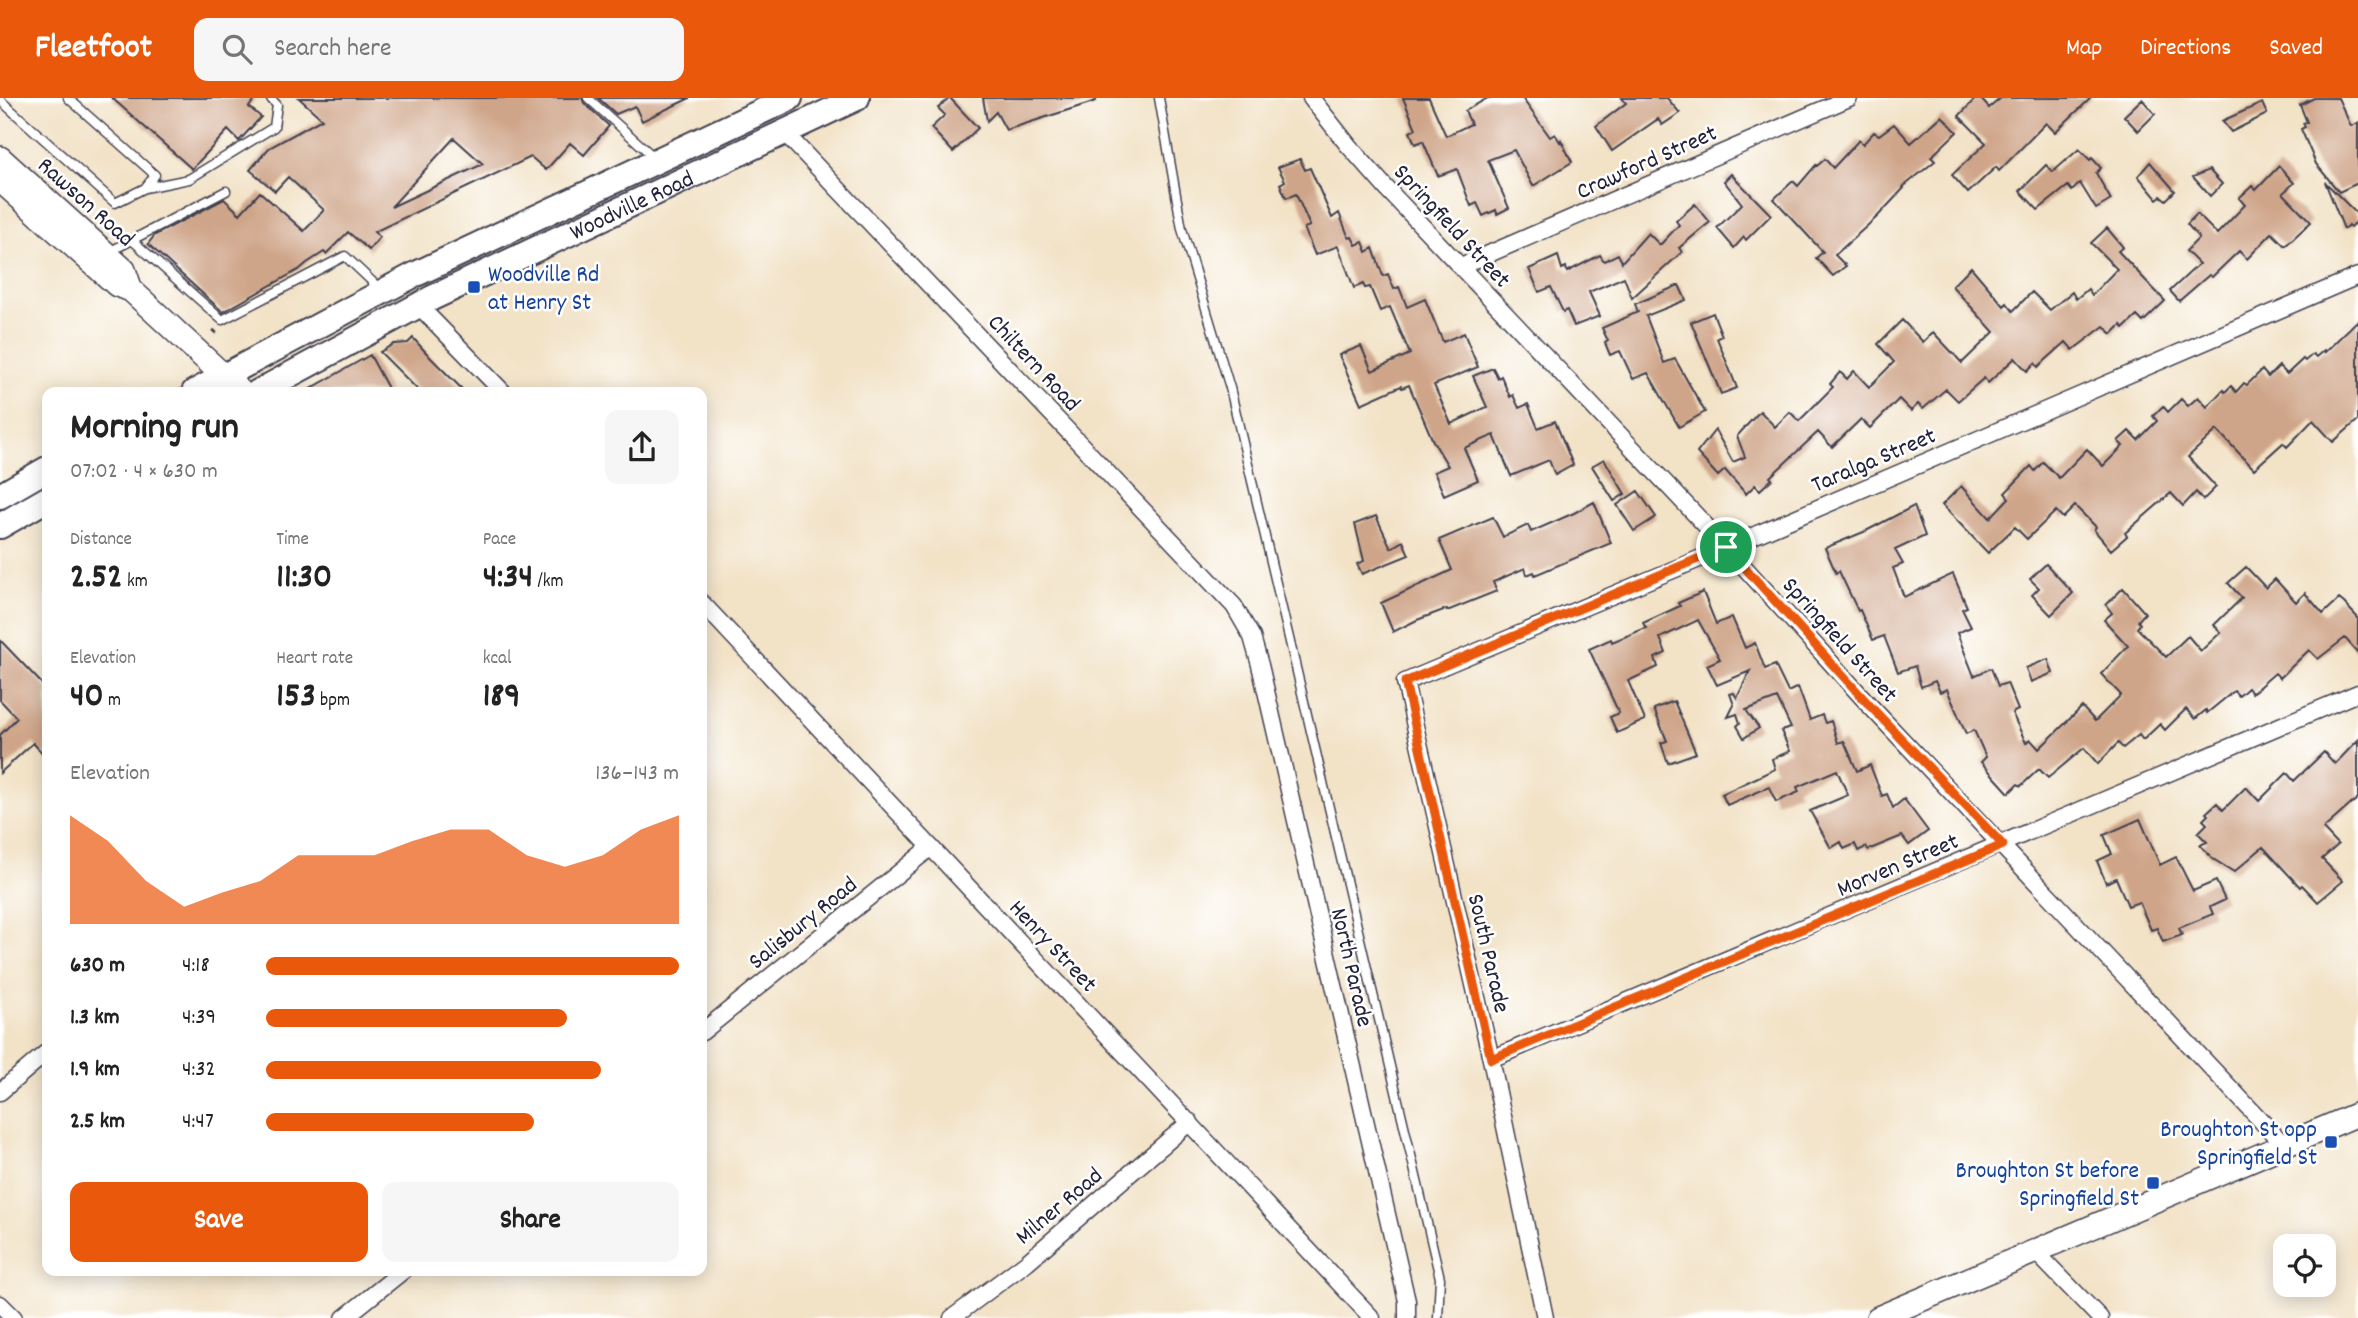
<!DOCTYPE html>
<html lang="en">
<head>
<meta charset="utf-8">
<style>
  body { margin:0; font-family:Dekko,sans-serif; background:#f6f6f6; color:#222; height:100vh; display:flex; flex-direction:column; font-size:26px; white-space:nowrap }
  * { box-sizing:border-box; margin:0 }
  p { font-size:23px; color:#767676 }
  .icon { flex:none; width:38px; height:38px; fill:none; stroke:currentColor; stroke-width:2; stroke-linecap:round; stroke-linejoin:round }
  .map { position:relative; flex:1; overflow:hidden }
  .panel { position:absolute; left:42px; top:289px; width:665px; height:889px; display:flex; flex-direction:column; background:#fff; border-radius:14px; box-shadow:0 4px 18px #0003 }
  .panel>* { flex:none }
  .controls { position:absolute; left:2273px; top:1136px; display:grid; gap:14px }
  .controls a { display:grid; place-items:center; width:63px; height:63px; border-radius:14px; background:#fff; box-shadow:0 4px 18px #0003; font-size:35px }
  .pin { position:absolute; display:grid; place-items:center; width:60px; height:60px; color:#fff; margin:-30px; border:4px solid #fff; border-radius:50%; box-shadow:0 2px 7px #0007 }
  .round { display:grid; place-items:center; flex:none; width:74px; height:74px; border-radius:14px; background:#f6f6f6 }
  .head { display:flex; align-items:center; justify-content:space-between; height:119px; padding:0 28px }
  h1 { font-size:38px; font-weight:800; line-height:52px }
  .figures { display:grid; grid-template-columns:repeat(3,1fr); gap:10px; height:119px; padding:7px 28px }
  .figures div { display:grid; align-content:center }
  .figures b { font-size:35px; font-weight:800 }
  .figures small { font-size:19px; font-weight:400 }
  .figures p { font-size:19px }
  .chart { height:196px; padding:14px 28px }
  .chart p { display:flex; justify-content:space-between }
  .chart svg { width:100%; height:126px; margin-top:7px; fill:#ea580c; opacity:.7 }
  .action { display:flex; gap:14px; margin-top:auto; padding:14px 28px }
  .action a { flex:1; height:80px; border-radius:14px; background:#ea580c; color:#fff; font-size:28px; font-weight:800; line-height:80px; text-align:center }
  .action a+a { background:#f6f6f6; color:#222 }
  ul { padding:0 28px; list-style:none; font-size:23px }
  li { display:grid; grid-template-columns:112px 84px 1fr; align-items:center; height:52px }
  li i { height:18px; border-radius:9px; background:#ea580c }
  header { display:flex; align-items:center; gap:42px; box-sizing:border-box; height:98px; padding:0 35px; background:#ea580c; color:#fff }
  header strong { font-size:33px }
  nav { display:flex; gap:38px; margin-inline-start:auto; font-size:24px }
  .search { width:490px; height:63px; background:#f6f6f6; display:flex; align-items:center; gap:18px; box-sizing:border-box; padding:0 24px; border-radius:14px; color:#767676; font-size:26px }
  .map>svg:first-child { display:block }
</style>
</head>
<body>
<header>
<strong>Fleetfoot</strong>
<div class="search"><svg class="icon" aria-label="search" viewBox="0 0 24 24"><circle cx="10" cy="10" r="6"/><path d="M15 15l6 6"/></svg>Search here</div>
<nav><a>Map</a><a>Directions</a><a>Saved</a></nav>
</header>
<div class="map">
<svg width="2358" height="1220" viewBox="0 0 2358 1220">
  <rect width="100%" height="100%" fill="#fff"/>
  <filter id="ink" filterUnits="userSpaceOnUse"><feTurbulence type="fractalNoise" baseFrequency=".0143" numOctaves="2"/><feDisplacementMap in="SourceGraphic" scale="14" xChannelSelector="R" yChannelSelector="G"/><feConvolveMatrix kernelMatrix="1 2 1 2 8 2 1 2 1" color-interpolation-filters="sRGB"/></filter>
  <filter id="wash" filterUnits="userSpaceOnUse"><feTurbulence type="fractalNoise" baseFrequency=".00686" numOctaves="4" result="noise"/><feDisplacementMap in="SourceGraphic" scale="28" xChannelSelector="R" yChannelSelector="G"/><feGaussianBlur stdDeviation="1.57" result="paint"/><feColorMatrix in="noise" values="0 0 0 0 0 0 0 0 0 0 0 0 0 0 0 0 0 1.4 0 .05"/><feComposite in="paint" operator="in"/></filter>
  <g filter="url(#wash)">
    <rect width="100%" height="100%" fill="#f2e2c6"/>
    <g id="blocks">
      <path fill="#cfa589" fill-rule="evenodd" d="M112,0H256L249,9L261,19L239,43L228,32L192,71Z
        M299,0H582L584,5L609,28L584,57L570,45L546,72L531,59L374,134L380,139L369,152L348,134L326,156L324,154L307,165L300,171L223,214L148,146L155,137L224,101L240,116L260,94L304,133L324,112L288,79L275,93L250,72L269,50L322,21ZM454,40L483,66L391,109Z
        M598,0H690L642,23L635,8L616,16Z
        M950,0L978,30L953,54L931,30L945,17L938,10Z
        M983,0H1095L1096,3L1006,32L996,14L987,23Z
        M1403,0H1429L1446,38L1471,26L1465,13L1488,0H1522L1550,39L1555,36L1560,44L1561,42L1572,64L1533,88L1514,52L1488,62L1509,110L1497,116L1496,112L1483,118L1477,105L1471,108L1457,71L1438,78L1423,43L1415,46L1410,34L1416,31Z
        M1622,0H1667L1680,15L1662,27L1658,21L1612,53L1596,28L1626,5Z
        M1976,0H1980L1989,10L2001,0H2091L2055,34L2046,25L1999,73L1996,69L1968,95L1952,77L1986,45L1959,18Z
        M2314,0H2338L2351,28L2358,25V85L2339,94L2316,66L2301,31L2305,29L2303,25L2307,24L2300,7Z
        M2142,1L2155,16L2138,33L2124,18Z
        M2262,5L2267,16L2231,34L2222,23Z
        M1942,18L1957,34L1931,59L1935,63L1903,89L1904,90L1878,118L1835,157L1846,168L1833,178L1816,160L1823,154L1774,101L1793,83L1798,88L1816,67L1817,68L1825,61L1833,70L1859,42L1863,46L1874,34L1879,37L1894,26L1911,45Z
        M2079,51L2090,62L2092,60L2101,70L2096,75L2111,102L2096,111L2080,85L2072,93L2068,88L2038,112L2020,93L2046,67L2053,74Z
        M1300,61L1305,72L1310,70L1332,120L1339,115L1349,140L1352,139L1356,147L1363,144L1367,154L1373,150L1383,178L1388,176L1394,191L1399,189L1407,209L1425,201L1443,244L1464,235L1478,269L1434,287L1451,326L1487,309L1473,278L1493,270L1498,280L1501,278L1510,299L1513,297L1519,310L1528,306L1538,330L1555,323L1573,367L1555,377L1549,362L1511,378L1494,337L1464,350L1478,382L1444,397L1434,374L1448,368L1433,343L1409,287L1402,290L1401,288L1361,306L1339,257L1361,248L1372,273L1410,256L1390,209L1380,213L1370,189L1365,190L1363,186L1354,190L1338,148L1315,157L1304,130L1310,128L1296,96L1286,100L1280,86L1285,83L1278,69Z
        M2150,64L2175,93L2166,102L2161,98L2157,101L2138,78Z
        M2279,68L2294,85L2283,95L2311,124L2285,148L2272,135L2247,161L2239,153L2212,179L2209,177L2179,203L2170,193L2199,166L2186,153L2199,140L2187,126L2197,116L2217,136L2245,107L2239,100L2252,88L2256,92Z
        M2209,72L2222,86L2210,98L2193,79Z
        M1731,76L1771,117L1746,142L1744,139L1734,150L1717,130L1742,106L1724,83Z
        M2325,84L2358,117V122L2350,129L2348,127L2344,131Z
        M1695,106L1710,124L1679,150L1682,154L1632,200L1624,179L1589,194L1600,218L1574,228L1567,212L1563,214L1551,189L1539,194L1529,171L1558,158L1562,171L1566,169L1567,174L1600,157L1604,163L1618,156L1622,164L1648,135L1660,147L1679,127L1676,123Z
        M2107,130L2123,149L2118,153L2165,203L2143,224L2137,218L2124,230L2121,227L2112,236L2104,228L2073,252L2066,244L2038,269L2035,265L2027,273L2015,260L1988,285L1984,280L1958,303L1946,291L1923,311L1918,306L1911,313L1899,301L1870,330L1861,321L1832,349L1818,334L1770,379L1772,381L1760,392L1755,387L1746,396L1725,372L1718,378L1697,355L1715,332L1733,364L1745,359L1737,338L1760,313L1775,329L1790,314L1799,323L1833,289L1830,286L1840,274L1847,281L1854,273L1869,289L1894,264L1878,246L1902,222L1923,244L1933,234L1962,265L1994,234L1952,188L1971,169L2004,208L2007,205L2013,213L2032,194L2050,212L2072,194L2076,201L2088,191L2092,197L2117,171L2091,145Z
        M1679,187L1686,202L1646,218L1664,265L1675,261L1705,314L1679,329L1648,275L1633,281L1620,253L1610,257L1605,245L1608,243L1602,230L1638,214L1635,206Z
        M1713,215L1722,238L1717,240L1737,290L1721,296L1691,224Z
        M2358,222V322L2333,344L2313,322L2287,349L2283,345L2254,371L2217,332L2188,359L2216,389L2203,402L2196,394L2183,408L2171,395L2125,435L2127,438L2111,452L2094,432L2096,429L2075,408L2063,420L2056,413L2027,441L2015,429L1988,455L1942,407L1961,388L1990,420L2009,400L2005,395L2031,368L2035,373L2043,364L2059,380L2087,351L2103,368L2123,348L2118,343L2129,333L2138,342L2157,323L2153,318L2163,308L2168,314L2181,301L2188,308L2198,299L2207,309L2223,292L2225,294L2231,288L2236,294L2244,285L2247,287L2262,272L2268,279L2279,268L2287,276L2303,261L2305,263L2313,256L2316,259L2324,252L2325,254Z
        M413,240L431,260L465,294H420L380,254L394,246L408,245Z
        M370,257L390,294H305Z
        M1604,361L1625,396L1614,403L1592,368Z
        M1638,393L1656,419L1634,433L1617,407Z
        M1594,404L1611,445L1535,477L1534,474L1527,477L1525,470L1493,484L1497,493L1447,513L1446,511L1417,522L1393,534L1381,505L1452,472L1439,442L1493,419L1503,439L1528,427L1531,434L1574,415Z
        M1914,408L1925,438L1895,452L1903,466L1893,470L1904,499L1953,476L1967,509L1962,511L1971,529L1957,535L1974,578L1991,570L1998,588L2007,585L2018,612L2012,615L2026,645L2030,641L2039,651L2082,609L2095,623L2121,597L2101,576L2128,548L2104,522L2112,515L2106,507L2123,490L2145,515L2138,523L2140,526L2137,530L2166,559L2188,538L2201,553L2221,534L2214,527L2242,500L2228,485L2246,469L2266,490L2275,481L2296,504L2305,495L2323,516L2339,501L2344,505L2358,520V555L2345,540L2318,561L2309,552L2280,580L2275,575L2252,595L2248,590L2239,598L2234,593L2207,615L2206,612L2195,621L2186,611L2165,632L2160,626L2143,642L2139,637L2123,650L2118,645L2098,666L2084,650L2048,680L2039,671L2021,688L2018,686L2009,695L1981,664L1986,659L1974,632L1966,636L1947,591L1940,594L1935,583L1921,589L1915,568L1898,574L1884,538L1873,542L1860,512L1858,513L1839,473L1836,475L1825,450L1866,433Z
        M1376,418L1391,450L1403,443L1409,457L1362,476L1357,466L1364,463L1355,426Z
        M2046,466L2073,495L2051,517L2032,497L2039,490L2030,481Z
        M1703,494L1716,526L1732,519L1745,550L1755,545L1765,571L1775,567L1788,594L1798,589L1810,622L1822,617L1825,625L1831,623L1838,645L1844,643L1857,673L1870,667L1882,698L1887,696L1893,710L1904,701L1928,733L1909,747L1902,738L1868,752L1866,749L1858,753L1855,746L1844,751L1841,744L1831,750L1810,713L1848,697L1837,672L1797,689L1799,694L1776,704L1769,689L1727,707L1722,696L1775,671L1772,661L1790,653L1781,633L1791,630L1777,600L1746,612L1759,630L1744,640L1737,628L1740,625L1737,616L1728,619L1734,607L1730,596L1734,595L1737,600L1750,573L1717,587L1707,567L1720,561L1698,522L1660,540L1666,555L1655,560L1658,569L1628,583L1645,622L1617,635L1610,619L1619,615L1589,551L1611,541L1612,544L1646,530L1643,525L1680,508L1678,505Z
        M0,542L47,591V660L33,645L0,675V637L17,620L0,602Z
        M2048,561L2053,575L2031,584L2026,570Z
        M1674,603L1696,655L1668,665L1661,645L1667,643L1654,611Z
        M2358,642V700L2323,731L2338,747L2322,761L2343,783L2318,804L2302,787L2300,789L2263,749L2234,774L2213,761L2200,747L2207,744L2198,735L2207,726L2203,722L2208,717L2206,715L2217,705L2223,712L2246,689L2259,703L2287,675L2294,683L2324,654L2335,666Z
        M2140,721L2160,767L2176,759L2193,793L2216,783L2225,802L2210,809L2213,816L2179,830L2182,837L2163,844L2157,830L2151,832L2139,804L2128,808L2116,780L2106,785L2097,763L2112,756L2104,737Z"/>
    </g>
  </g>
  <g filter="url(#ink)">
    <use href="#blocks" fill-opacity="0" stroke="#413f50" stroke-width="2"/>
    <g fill="none" stroke-linecap="round" stroke-linejoin="round">
      <g stroke="#413f50" stroke-width="11">
        <path id="lane" d="M588,0L655,60
          M1159,0L1182,131L1230,290L1440,1180L1438,1220
          M0,2L115,105L145,90L155,77L68,0
          M145,90L189,81L274,29L277,7L270,0
          M132,142L222,222L345,158L381,192
          M107,155L226,93"/>
      </g>
      <g stroke="#413f50" stroke-width="19">
        <path id="street" d="M1311,0L1348,47L1387,91L1726,449L1872,610L2284,1047
          M784,34L1234,508L1252,539L1260,567L1407,1203V1220
          M1461,168L1849,0
          M418,207L503,294
          M702,505L1372,1220
          M702,934L931,749
          M1491,961L2358,595
          M0,994L47,954
          M2035,1153L2100,1220
          M0,1206L14,1220
          M344,1220L404,1172
          M952,1220L1027,1164L1190,1024
          M1545,1220L1491,961L1405,584L1711,456L2358,178"/>
      </g>
      <g stroke="#413f50" stroke-width="26">
        <path id="secondary" d="M0,60L124,172L131,192
          M0,82L117,187L131,192L241,294
          M1878,1220L2358,1016"/>
      </g>
      <g stroke="#413f50" stroke-width="28">
        <g id="primary">
          <path d="M194,294L414,177L790,0"/>
          <path id="s1" d="M258,294L432,200L857,0"/>
          <path d="M0,398L47,371"/>
          <path d="M0,428L47,401"/>
        </g>
      </g>
      <path stroke="#413f50" stroke-width="3.5" stroke-dasharray="5 5" stroke-linecap="butt" d="M213,232L220,239"/>
      <use href="#lane" stroke="#fff" stroke-width="8"/>
      <use href="#street" stroke="#fff" stroke-width="16"/>
      <use href="#secondary" stroke="#fff" stroke-width="23"/>
      <use href="#primary" stroke="#fff" stroke-width="24"/>
    </g>
  </g>
  <g fill="none" stroke-linecap="round" stroke-linejoin="round" filter="url(#ink)">
    <g stroke="#fff" stroke-width="14">
      <path id="route" d="M1726,449L1872,610L2003,747L1491,961L1405,584Z"/>
    </g>
    <use href="#route" stroke="#ea580c" stroke-width="9"/>
  </g>
  <g fill="#1a4fb4" stroke="#fff" stroke-width="2.5">
    <rect x="467" y="182" width="14" height="14" rx="3.5"/>
    <rect x="2324" y="1037" width="14" height="14" rx="3.5"/>
    <rect x="2146" y="1078" width="14" height="14" rx="3.5"/>
  </g>
  <g text-anchor="middle" stroke-width="5" stroke-linejoin="round" paint-order="stroke">
    <g font-size="24" fill="#22223b" stroke="#fff">
      <text transform="translate(1646 63) rotate(-24)" y="8">Crawford Street</text>
      <text transform="translate(87 103) rotate(42)" y="8">Rawson Road</text>
      <text dy="8" stroke="none"><textPath href="#s1" startOffset="418">Woodville Road</textPath></text>
      <text transform="translate(1453 127) rotate(47)" y="8">Springfield Street</text>
      <text transform="translate(1035 264) rotate(47)" y="8">Chiltern Road</text>
      <text transform="translate(1873 361) rotate(-23)" y="8">Taralga Street</text>
      <text transform="translate(1841 541) rotate(48)" y="8">Springfield Street</text>
      <text transform="translate(1897 766) rotate(-23)" y="8">Morven Street</text>
      <text transform="translate(802 824) rotate(-39)" y="8">Salisbury Road</text>
      <text transform="translate(1054 847) rotate(47)" y="8">Henry Street</text>
      <text transform="translate(1490 855) rotate(77)" y="8">South Parade</text>
      <text transform="translate(1353 869) rotate(77)" y="8">North Parade</text>
      <text transform="translate(1058 1107) rotate(-40)" y="8">Milner Road</text>
    </g>
    <g font-size="24" fill="#164399" stroke="#fff" text-anchor="end">
      <text x="488" y="183" text-anchor="start">Woodville Rd<tspan x="488" dy="28">at Henry St</tspan></text>
      <text x="2317" y="1038">Broughton St opp<tspan x="2317" dy="28">Springfield St</tspan></text>
      <text x="2139" y="1079">Broughton St before<tspan x="2139" dy="28">Springfield St</tspan></text>
    </g>
  </g>
</svg>
<div class="controls">
<a><svg class="icon" aria-label="locate" viewBox="0 0 24 24"><circle cx="12" cy="12" r="6"/><path d="M12 2v4M12 18v4M2 12h4M18 12h4"/></svg></a>
</div>
<div class="pin" style="left:1726px;top:449px;background:#1e9e55"><svg class="icon" aria-label="arrive" viewBox="0 0 24 24"><path d="M6 21V4h12l-3 4 3 4H6"/></svg></div>
<section class="panel">
<div class="head"><div><h1>Morning run</h1><p>07:02 · 4 × 630 m</p></div><a class="round"><svg class="icon" aria-label="share" viewBox="0 0 24 24"><path d="M12 15V3M7 8l5-5 5 5M5 13v7h14v-7"/></svg></a></div>
<div class="figures">
<div><p>Distance</p><b>2.52<small> km</small></b></div>
<div><p>Time</p><b>11:30</b></div>
<div><p>Pace</p><b>4:34<small> /km</small></b></div>
</div>
<div class="figures">
<div><p>Elevation</p><b>40<small> m</small></b></div>
<div><p>Heart rate</p><b>153<small> bpm</small></b></div>
<div><p>kcal</p><b>189</b></div>
</div>
<div class="chart"><p><span>Elevation</span>136–143 m</p>
<svg viewBox="0 0 160 44" preserveAspectRatio="none"><path d="M0 44V6L10 15L20 29L30 38L40 33L50 29L60 20L70 20L80 20L90 15L100 11L110 11L120 20L130 24L140 20L150 11L160 6V44z"/></svg>
</div>
<ul>
<li><b>630 m</b>4:18<i style="width:100%"></i></li>
<li><b>1.3 km</b>4:39<i style="width:73%"></i></li>
<li><b>1.9 km</b>4:32<i style="width:81%"></i></li>
<li><b>2.5 km</b>4:47<i style="width:65%"></i></li>
</ul>
<div class="action"><a>Save</a><a>Share</a></div>
</section>
</div>
</body>
</html>
